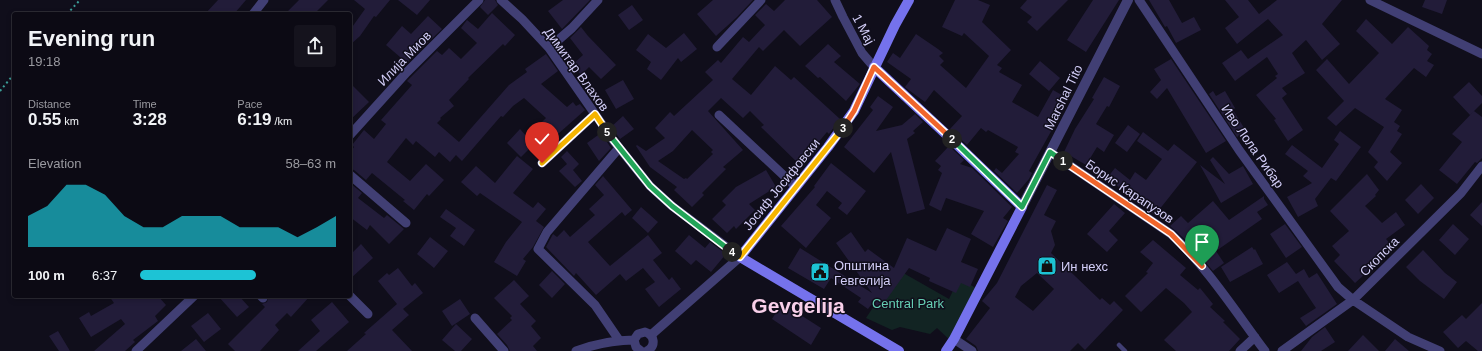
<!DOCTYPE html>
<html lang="en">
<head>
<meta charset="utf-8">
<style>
  body { margin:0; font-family:Arial,sans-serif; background:#15131d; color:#f1f3f6; height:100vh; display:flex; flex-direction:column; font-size:15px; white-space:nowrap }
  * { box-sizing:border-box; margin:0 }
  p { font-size:13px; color:#9a9aa0 }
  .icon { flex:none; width:22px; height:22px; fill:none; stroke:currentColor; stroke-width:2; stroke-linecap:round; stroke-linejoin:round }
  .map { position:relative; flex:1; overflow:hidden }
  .details { position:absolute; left:12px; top:12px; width:340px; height:286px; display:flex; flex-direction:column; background:#0c0a14; border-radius:4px; box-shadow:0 2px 6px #0003,0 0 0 1px #2c2b34 }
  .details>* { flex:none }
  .pin { position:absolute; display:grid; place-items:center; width:34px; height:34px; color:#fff; margin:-41px -17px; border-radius:50% 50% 50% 0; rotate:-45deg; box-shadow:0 0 4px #0007 }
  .pin .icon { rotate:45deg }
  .km { position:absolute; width:20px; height:20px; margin:-10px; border-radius:50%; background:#222; color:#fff; font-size:11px; line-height:20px; text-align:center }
  .round { display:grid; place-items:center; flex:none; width:42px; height:42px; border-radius:4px; background:#15131d }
  .overview { display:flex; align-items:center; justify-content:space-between; height:68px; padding:0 16px }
  h1 { font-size:22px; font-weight:800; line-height:30px }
  .metrics { display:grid; grid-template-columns:repeat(3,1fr); gap:6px; height:68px; padding:4px 16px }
  .metrics div { display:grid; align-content:center }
  .metrics b { font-size:17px; font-weight:800 }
  .metrics small { font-size:11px; font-weight:400 }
  .metrics p { font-size:11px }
  .chart { height:112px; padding:8px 16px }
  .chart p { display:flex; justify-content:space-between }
  .chart svg { width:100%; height:72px; margin-top:4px; fill:#1dc3d5; opacity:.7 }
  ul { padding:0 16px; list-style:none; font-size:13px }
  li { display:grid; grid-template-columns:64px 48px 1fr; align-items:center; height:30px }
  li i { height:10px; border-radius:5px; background:#1dc3d5 }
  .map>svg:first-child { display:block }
</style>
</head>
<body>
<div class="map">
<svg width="1482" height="351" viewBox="0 0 1482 351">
  <rect width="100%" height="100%" fill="#100e1b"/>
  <path fill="#122423" d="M898,270L949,299L959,278L979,290L952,342L937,328L930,334L900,327L892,330L866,318Z"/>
  <path fill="#221c39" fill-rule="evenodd" d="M218,0H246L234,14H205Z
    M299,0H328L314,14H285Z
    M354,0H390L376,17L374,16L360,36L350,45V30L365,9Z
    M398,0H430L417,15Z
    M485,0H495L498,5L488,15L480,7Z
    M563,0H590L562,29L548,11Z
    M713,0H753L737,17L716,36L697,14Z
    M785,0H817L832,17L800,46L784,30L763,51L759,47L732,79L751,95L775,66L791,80L794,77L840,119L829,134L827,132L816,145L819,148L802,167L761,127L764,125L750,111L743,118L721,98L708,111L743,150L723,167L726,169L702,193L704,195L692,207L674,190L677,187L650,167L636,146L637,145L646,151L665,138L655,128L670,112L674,116L713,80L705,72L718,60L721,63L743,37L749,42L765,25L755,15L766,4L774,11ZM692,130L713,150L711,152L713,154L687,179L686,178L684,179L658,161L673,151Z
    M955,0H978L990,5L982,22L1011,50L997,65L1002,68L999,72L1022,85L1012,102L1038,117L1053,90L1069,99L1029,171L1032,173L1029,179L1017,193L994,171L996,168L1002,173L1019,154L1015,152L1018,147L988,130L986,132L981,128L967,145L950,129L962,116L934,90L925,102L906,88L905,87L911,79L887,62L893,53L900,58L916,34L938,49L943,53L939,56L944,61L940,65L966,88L989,56L964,33L962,36L942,27Z
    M1027,0H1068L1037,31L1027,22L1032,17L1020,8Z
    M1093,0H1119L1086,52L1067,40Z
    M1149,0H1169L1182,23L1194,17L1201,30L1176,43L1167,26L1165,27Z
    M1225,0H1248L1259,14L1277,0H1342L1322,24L1340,44L1322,60L1306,40L1292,53L1305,73L1282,88L1287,94L1282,98L1303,130L1288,141L1274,120L1276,119L1256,95L1277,78L1275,76L1278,74L1267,57L1235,81L1222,63L1241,50L1248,59L1283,35L1268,19L1237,44L1225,28L1239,17Z
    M1425,0H1447L1442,14L1422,7Z
    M632,5L643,20L629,30L618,15Z
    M492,13L515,35L505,46L503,44L468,78L469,79L449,100L454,106L440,118L441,119L437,123L459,142L509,85L527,72L525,69L546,54L558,71L541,84L567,107L573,102L576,106L580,104L585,110L549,142L552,145L543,154L533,145L521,157L507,143L520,129L527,137L546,118L524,98L513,106L503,117L501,116L462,161L456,155L450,162L439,152L435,157L416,141L413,145L406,138L387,162L410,181L426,164L444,180L429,196L427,194L414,210L403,201L405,200L372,173L366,180L354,170L350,169V152L354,147L352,145L364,130L374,139L386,124L381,120L412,85L407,81L437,51L442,55L449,48L461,59L477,43L461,28L467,20L478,29Z
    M428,16L442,29L407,63L386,45L402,26L411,34Z
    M1366,19L1392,44L1408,27L1429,46L1427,50L1432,54L1427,61L1434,65L1426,77L1414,68L1385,99L1402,110L1394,122L1400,126L1397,131L1402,134L1390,152L1402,163L1387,181L1374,167L1378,162L1368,152L1384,127L1355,108L1336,126L1327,118L1344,101L1316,70L1327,59L1349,84L1379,53L1356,31Z
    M581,27L588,36L616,65L601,79L589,67L581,75L572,65L583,55L570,38Z
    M684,33L697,49L681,62L678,58L661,80L647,69L651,62L636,50L648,34L666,48Z
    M828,44L841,56L834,62L860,84L846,101L820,77L818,78L805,66Z
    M1171,59L1226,141L1206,153L1167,88L1157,99L1150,92L1161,80L1154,69Z
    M1040,61L1060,78L1049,91L1029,74Z
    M1104,77L1120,86L1109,107L1107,106L1096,124L1114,135L1104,152L1097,147L1086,165L1064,152L1075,129L1094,99L1092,98Z
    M623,80L634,99L616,109L605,90Z
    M1469,82L1482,96V103L1470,115L1453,97Z
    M350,83L369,102L350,120Z
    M1213,91L1216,96L1225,91L1235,108L1233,110L1246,131L1237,137L1209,94Z
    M878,96L893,107L876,131L902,125L915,114L923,122L913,131L915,133L907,139L925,209L907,214L891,152L874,173L844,147L873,110L870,107Z
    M1474,111L1482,117V158L1477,163L1475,162L1457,184L1439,170L1462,142L1452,134Z
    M623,116L634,129L620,139L611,127Z
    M1128,125L1140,134L1127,152L1115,143Z
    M1340,131L1361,147L1336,181L1331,178L1315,199L1318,206L1298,217L1287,197L1312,183L1303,176L1308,171L1285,154L1292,145L1322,168L1339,144L1334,140Z
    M1143,132L1168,151L1174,144L1197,162L1155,215L1107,178L1115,168L1130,180L1135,172L1146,180L1162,159L1137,141Z
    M601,133L611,148L599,161L587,143Z
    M949,146L964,160L960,164L972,168L1012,207L1003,218L1008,221L993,247L971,234L984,211L946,198L941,211L929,205L942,173L938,170L941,166L935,161Z
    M567,151L579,164L573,170L582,181L575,187L559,171L567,164L561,157Z
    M517,156L533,169L513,193L533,208L538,202L546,209L536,221L544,227L533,247L523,259L526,261L517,276L494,262L506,242L522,222L480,193L477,196L461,182L476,166L495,183Z
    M1213,157L1229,174L1243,166L1253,184L1221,203L1200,165L1225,184L1210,160Z
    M831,163L866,191L847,215L838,208L842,203L827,191L816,205L831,218L806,248L781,226L815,187L814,186Z
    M766,170L776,187L749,204L755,210L736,229L734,226L727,233L712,219L726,205L722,201L736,187Z
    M1367,174L1379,190L1375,195L1376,196L1365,206L1382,223L1396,212L1405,225L1386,239L1394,248L1355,283L1334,261L1340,255L1332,246L1349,231L1330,211Z
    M603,176L632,210L625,216L622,212L588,242L610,266L648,235L662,253L653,260L669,280L672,277L681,289L659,307L645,289L655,282L643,268L626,281L620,274L596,295L576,273L574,276L546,247L553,234L557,237L564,230L570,237L595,215L589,209L604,195L595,185Z
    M350,183L362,193L358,198L384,218L387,215L404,229L389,244L370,225L367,230L350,217Z
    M1421,184L1434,198L1418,214L1405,200Z
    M1047,185L1057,190L1044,215L1056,221L1051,231L1055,245L1051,253L1100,300L1102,298L1110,305L1114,301L1123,310L1085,350L1078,343L1070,351H978L976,346L966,339L990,308L982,301L997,283ZM1037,273L1054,289L1033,311L1015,297L1021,286Z
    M1264,196V199L1268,205L1257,212L1262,219L1216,251L1224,263L1213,271L1189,243L1170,226L1181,216L1188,223L1213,201L1229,220Z
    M1482,202V226L1470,215Z
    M1114,204L1125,213L1109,231L1118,240L1107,252L1087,234Z
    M641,207L658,222L648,233L632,218Z
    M446,209L475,230L464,246L450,236L456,228L440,217Z
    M1285,224L1302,247L1286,258L1270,234Z
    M1453,224L1469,239L1455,255L1439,240Z
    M947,228L971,239L961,262L978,269L970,287L961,283L956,293L929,281L930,278L909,268L879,310L871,305L868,309L858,302L861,298L831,278L824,289L788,268L800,248L872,293L836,243L851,232L865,252L868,249L894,268L907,238L936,251Z
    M689,235L705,248L710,242L726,254L711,272L696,260L691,265L675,251Z
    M430,237L448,251L434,268L417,254Z
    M1153,240L1186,268L1180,275L1198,290L1200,288L1213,304L1210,307L1225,321L1223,322L1240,339L1229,351H1176L1164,340L1192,312L1184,303L1166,288L1141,312L1125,296L1148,273L1146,272L1153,263L1140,252Z
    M361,244L373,258L350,279V255Z
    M1252,247L1254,250L1255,249L1263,264L1230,282L1221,267Z
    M1423,250L1445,273L1457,282L1444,299L1420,281L1406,267Z
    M1287,262L1296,274L1304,269L1309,278L1317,273L1337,304L1306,326L1300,318L1316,308L1298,281L1279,293L1267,275Z
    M398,268L412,286L415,283L423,293L403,309L409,315L392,330L412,351H347L366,334L364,333L397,304L378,281L387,273L389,275Z
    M552,271L565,284L552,298L539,285Z
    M514,280L529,296L520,304L536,321L531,326L541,338L533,346L537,351H510L507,345L497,334L512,320L510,318L512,316L494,298Z
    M109,296H158L166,305L155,316L158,321L133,340L135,342L125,351H94L125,324L121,319L91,337L79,318L89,312L91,316L114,303Z
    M218,296H239L249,307L237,317Z
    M269,296H310L291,317L287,313L275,325L279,330L260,351H235L228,344L265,307L262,304L267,302Z
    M460,299L470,314L452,326L442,311Z
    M332,302L349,322L316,351H298L320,331L311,320Z
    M782,303L821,328L811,345L772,319Z
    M1482,303V351H1478L1466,341L1458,348L1443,332L1462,315L1466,319Z
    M208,313L221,329L204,342L191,326Z
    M456,324L472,339L461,351H455L442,340Z
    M1325,327L1335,342L1321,351H1301L1312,337Z
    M58,331L70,351H59L49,336Z
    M1363,335L1379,351H1348Z
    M196,339L206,351H181Z
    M1395,339L1409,351H1385Z"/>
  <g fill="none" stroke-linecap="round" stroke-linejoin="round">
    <path stroke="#3c9e98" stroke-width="2" stroke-dasharray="2 3" stroke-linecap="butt" d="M67,14L80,0
      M0,91L14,74"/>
    <path stroke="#413f74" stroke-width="4.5" d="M1119,345L1125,351"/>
    <path stroke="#413f74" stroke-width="9" d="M501,0L522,19L549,48L613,140L650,186L672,206L740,257L651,335
      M835,0L843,17L862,53L874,67
      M1139,0L1239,150L1338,287L1353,300L1408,337L1440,351
      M1370,0L1482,54
      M253,14L264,0
      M717,47L761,0
      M549,48L572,28L598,0
      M719,115L796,187
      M350,135L407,72L479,0
      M1050,152L1171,234C1208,268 1235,311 1265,351
      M542,163L595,114
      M350,175L406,223
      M261,296L263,298
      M350,296L368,314
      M475,318L504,351
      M954,339L972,351
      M619,340L595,305L538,249L547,232L619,148
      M136,351L194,296
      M576,351C595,344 614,340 634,340
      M641,351L636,347L634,340L638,334L645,332C655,335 656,346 647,351
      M1240,351L1255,337
      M1282,351L1353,300L1461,193L1482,166"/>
    <path stroke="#413f74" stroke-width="10" d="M1022,207L1128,0"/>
    <path stroke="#7572ec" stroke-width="10" d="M874,67L948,136L1022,207L954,339L946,351
      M899,351L740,257L828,147L854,111L895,25L909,0"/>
  </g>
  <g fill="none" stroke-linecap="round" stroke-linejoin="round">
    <g stroke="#fff" stroke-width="8">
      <path id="split-1" d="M1063,161L1171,234L1202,266"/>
    </g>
    <g stroke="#fff" stroke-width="8">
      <path id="split-2" d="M952,139L1022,207L1050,152L1063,161"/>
    </g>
    <g stroke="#fff" stroke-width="8">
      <path id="split-3" d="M843,128L854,111L874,67L952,139"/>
    </g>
    <g stroke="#fff" stroke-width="8">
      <path id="split-4" d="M732,252L740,257L843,128"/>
    </g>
    <g stroke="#fff" stroke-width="8">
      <path id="split-5" d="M607,132L650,186L672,206L732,252"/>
    </g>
    <g stroke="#fff" stroke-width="8">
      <path id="split-6" d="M542,163L595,114L607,132"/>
    </g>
    <use href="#split-1" stroke="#f0652b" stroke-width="5"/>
    <use href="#split-2" stroke="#22a559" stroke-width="5"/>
    <use href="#split-3" stroke="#f0652b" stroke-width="5"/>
    <use href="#split-4" stroke="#f5b400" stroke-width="5"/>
    <use href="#split-5" stroke="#22a559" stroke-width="5"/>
    <use href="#split-6" stroke="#f5b400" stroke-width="5"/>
  </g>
  <defs>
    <g id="shop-square" transform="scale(1)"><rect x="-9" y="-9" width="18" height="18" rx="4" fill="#1dc3d5" stroke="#100e1b"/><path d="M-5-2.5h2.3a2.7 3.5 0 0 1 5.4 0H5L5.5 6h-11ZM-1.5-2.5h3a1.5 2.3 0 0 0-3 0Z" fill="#111"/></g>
    <g id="civic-square" transform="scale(1)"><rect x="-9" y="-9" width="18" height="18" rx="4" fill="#1dc3d5" stroke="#100e1b"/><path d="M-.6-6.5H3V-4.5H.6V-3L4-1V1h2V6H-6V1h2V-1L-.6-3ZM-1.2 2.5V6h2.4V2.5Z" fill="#111"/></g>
  </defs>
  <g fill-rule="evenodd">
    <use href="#shop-square" x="1047" y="266"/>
    <use href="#civic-square" x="820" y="272"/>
  </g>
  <g text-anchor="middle" stroke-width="3" stroke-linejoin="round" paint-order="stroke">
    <g font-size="13" fill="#d3cef8" stroke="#100e1b">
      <text transform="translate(864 29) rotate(62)" y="5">1 Мај</text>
      <text transform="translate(404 58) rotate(-46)" y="5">Илија Миов</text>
      <text transform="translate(577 69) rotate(54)" y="5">Димитар Влахов</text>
      <text transform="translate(1063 97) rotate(-64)" y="5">Marshal Tito</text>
      <text transform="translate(1253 146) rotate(55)" y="5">Иво Лола Рибар</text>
      <text transform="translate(781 184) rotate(-51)" y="5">Јосиф Јосифовски</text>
      <text transform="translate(1130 191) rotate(34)" y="5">Борис Карапузов</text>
      <text transform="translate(1379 256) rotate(-45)" y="5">Скопска</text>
    </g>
    <g font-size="13" fill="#d3cef8" stroke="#100e1b" text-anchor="start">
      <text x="834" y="270">Општина<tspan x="834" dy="15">Гевгелија</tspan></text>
      <text x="1061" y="271">Ин нехс</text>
    </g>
    <g font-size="13" fill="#65cdb3" stroke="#100e1b">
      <text x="908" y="308">Central Park</text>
    </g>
    <g font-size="21" font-weight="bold" fill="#f9d0ea" stroke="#100e1b">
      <text x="798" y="313">Gevgelija</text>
    </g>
  </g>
</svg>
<div class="pin" style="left:1202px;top:266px;background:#1e9e55"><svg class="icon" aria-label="arrive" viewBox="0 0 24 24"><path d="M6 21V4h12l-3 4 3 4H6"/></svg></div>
<div class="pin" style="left:542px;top:163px;background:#d93025"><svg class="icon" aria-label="check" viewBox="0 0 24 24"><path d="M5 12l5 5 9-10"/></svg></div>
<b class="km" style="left:1063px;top:161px">1</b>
<b class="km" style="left:952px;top:139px">2</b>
<b class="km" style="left:843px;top:128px">3</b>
<b class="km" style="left:732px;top:252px">4</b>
<b class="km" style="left:607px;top:132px">5</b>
<section class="details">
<div class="overview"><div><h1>Evening run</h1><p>19:18</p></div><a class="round"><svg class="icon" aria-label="share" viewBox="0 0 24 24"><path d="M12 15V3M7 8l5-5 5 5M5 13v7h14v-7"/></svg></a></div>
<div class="metrics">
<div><p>Distance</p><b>0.55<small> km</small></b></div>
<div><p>Time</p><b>3:28</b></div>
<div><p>Pace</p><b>6:19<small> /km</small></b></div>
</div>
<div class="chart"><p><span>Elevation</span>58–63 m</p>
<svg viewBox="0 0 160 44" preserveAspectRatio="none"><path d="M0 44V25L10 19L20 6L30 6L40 12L50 25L60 32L70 32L80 25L90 25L100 25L110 32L120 32L130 32L140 38L150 32L160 25V44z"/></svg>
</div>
<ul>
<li><b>100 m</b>6:37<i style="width:59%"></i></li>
</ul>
</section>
</div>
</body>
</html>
